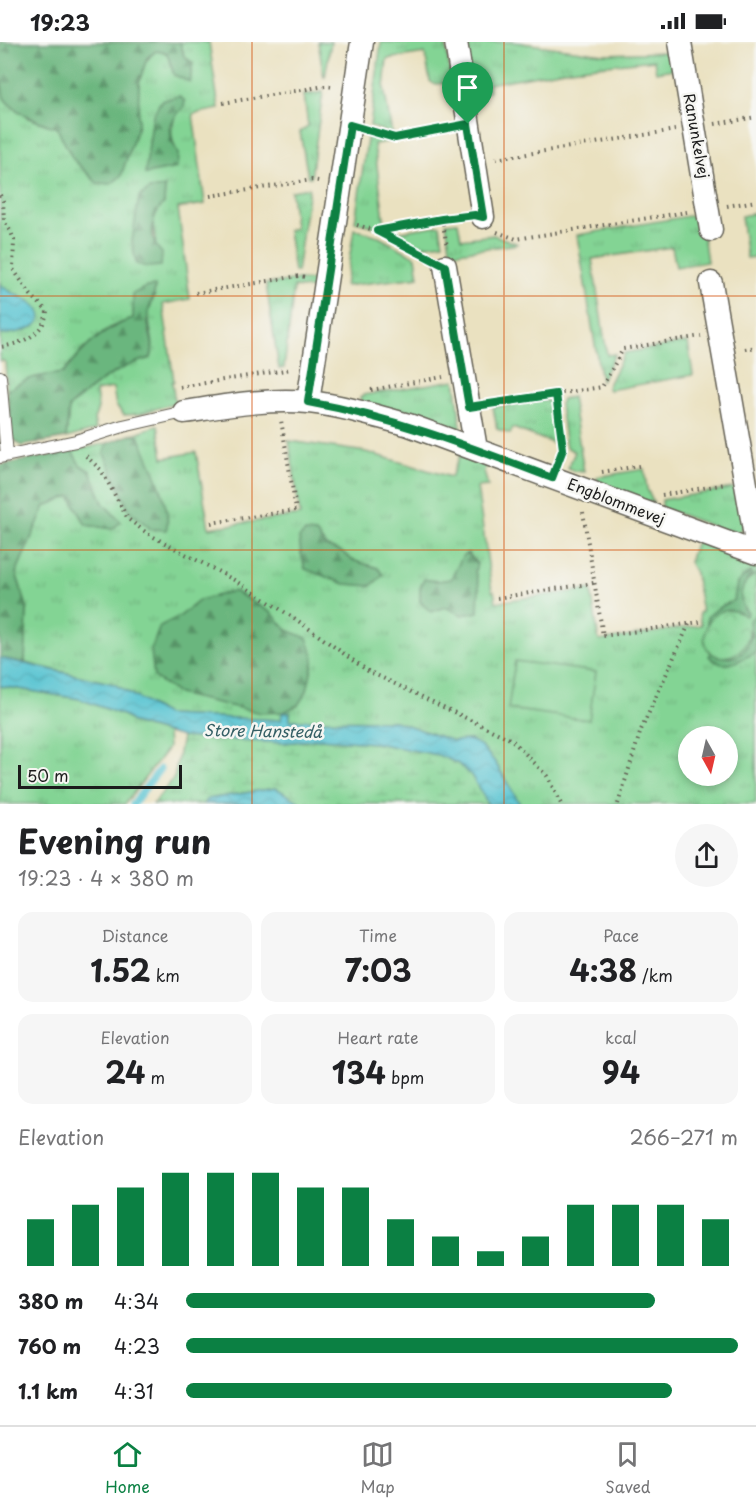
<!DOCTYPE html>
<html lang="en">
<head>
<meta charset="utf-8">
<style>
  body { margin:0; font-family:"Playpen Sans",sans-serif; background:#f6f6f6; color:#202124; height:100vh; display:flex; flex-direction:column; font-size:22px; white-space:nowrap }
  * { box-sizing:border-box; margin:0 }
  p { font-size:20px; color:#757577 }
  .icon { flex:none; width:33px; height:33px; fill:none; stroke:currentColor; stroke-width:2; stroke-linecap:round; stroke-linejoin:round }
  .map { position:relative; height:762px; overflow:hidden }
  .panel { display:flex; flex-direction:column; background:#fff; flex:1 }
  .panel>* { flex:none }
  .needle { width:39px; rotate:172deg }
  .buttons { position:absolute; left:678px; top:684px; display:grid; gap:12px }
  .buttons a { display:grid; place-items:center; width:60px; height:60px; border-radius:50%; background:#fff; box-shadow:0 3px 9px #0003; font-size:30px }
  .scale { position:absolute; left:18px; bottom:15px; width:164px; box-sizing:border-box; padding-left:6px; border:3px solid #1c1c1c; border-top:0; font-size:16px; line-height:21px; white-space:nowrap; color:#1c1c1c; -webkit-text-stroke:4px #f6f6f2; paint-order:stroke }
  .pin { position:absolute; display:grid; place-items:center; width:51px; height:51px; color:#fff; margin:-62px -26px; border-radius:50% 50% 50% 0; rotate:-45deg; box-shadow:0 0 6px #0007 }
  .pin .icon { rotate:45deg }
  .round { display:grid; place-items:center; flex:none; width:63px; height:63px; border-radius:32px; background:#f6f6f6 }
  .overview { display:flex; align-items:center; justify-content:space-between; height:102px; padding:0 18px }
  h1 { font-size:33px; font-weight:700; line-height:45px }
  .stats { display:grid; grid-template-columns:repeat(3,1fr); gap:9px; height:102px; padding:6px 18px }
  .stats div { display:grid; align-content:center; border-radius:15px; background:#f6f6f6; text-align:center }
  .stats b { font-size:30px; font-weight:700 }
  .stats small { font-size:16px; font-weight:400 }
  .stats p { font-size:16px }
  .chart { height:168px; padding:12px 18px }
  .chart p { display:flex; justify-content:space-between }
  .chart svg { width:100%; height:108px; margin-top:6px; stroke:#0b8043; stroke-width:6 }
  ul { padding:0 18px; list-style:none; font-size:20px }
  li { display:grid; grid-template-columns:96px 72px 1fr; align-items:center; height:45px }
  li i { height:15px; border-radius:8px; background:#0b8043 }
  .status { display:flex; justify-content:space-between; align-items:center; height:42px; padding:0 30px; background:#fff; direction:ltr }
  .status svg { height:16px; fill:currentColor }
  .tab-bar { display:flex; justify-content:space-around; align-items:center; height:84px; border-top:2px solid #e0e0e0; background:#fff; font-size:16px; color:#757577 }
  .tab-bar a { display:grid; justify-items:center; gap:3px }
  .tab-bar .current { color:#0b8043 }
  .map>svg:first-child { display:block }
</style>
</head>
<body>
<div class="status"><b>19:23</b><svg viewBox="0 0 49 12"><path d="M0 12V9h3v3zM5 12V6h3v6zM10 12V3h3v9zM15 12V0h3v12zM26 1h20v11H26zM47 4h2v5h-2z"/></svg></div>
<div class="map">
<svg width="756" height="762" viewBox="0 0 756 762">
  <defs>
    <pattern id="grass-tufts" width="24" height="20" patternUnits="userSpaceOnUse" patternTransform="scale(1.5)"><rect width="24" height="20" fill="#83d494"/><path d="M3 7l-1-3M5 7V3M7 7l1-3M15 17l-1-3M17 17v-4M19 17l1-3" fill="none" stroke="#71b57f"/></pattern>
    <pattern id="forest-firs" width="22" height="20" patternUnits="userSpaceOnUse" patternTransform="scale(1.5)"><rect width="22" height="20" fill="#6ab67e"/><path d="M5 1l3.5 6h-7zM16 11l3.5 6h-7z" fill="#569366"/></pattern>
    <pattern id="wetland-marsh" width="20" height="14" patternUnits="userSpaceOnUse" patternTransform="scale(1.5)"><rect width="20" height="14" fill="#83d494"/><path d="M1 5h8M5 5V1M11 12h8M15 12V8" fill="none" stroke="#71b57f"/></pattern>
    <pattern id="park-crowns" width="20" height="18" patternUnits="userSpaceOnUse" patternTransform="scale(1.5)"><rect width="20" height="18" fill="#83d494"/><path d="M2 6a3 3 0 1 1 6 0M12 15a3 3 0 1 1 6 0" fill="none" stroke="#71b57f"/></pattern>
    <pattern id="water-waves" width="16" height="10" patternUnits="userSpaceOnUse" patternTransform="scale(1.5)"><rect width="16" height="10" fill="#59c4d2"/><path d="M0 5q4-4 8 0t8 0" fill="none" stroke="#4da8b4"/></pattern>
  </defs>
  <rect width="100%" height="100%" fill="#f6f6f2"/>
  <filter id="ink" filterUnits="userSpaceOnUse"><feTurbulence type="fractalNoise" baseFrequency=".0167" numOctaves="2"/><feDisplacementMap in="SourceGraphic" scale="12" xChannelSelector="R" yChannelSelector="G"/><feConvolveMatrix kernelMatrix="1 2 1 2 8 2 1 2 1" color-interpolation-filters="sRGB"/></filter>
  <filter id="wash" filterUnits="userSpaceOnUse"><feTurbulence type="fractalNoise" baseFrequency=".008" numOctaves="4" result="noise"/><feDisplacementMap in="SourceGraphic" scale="24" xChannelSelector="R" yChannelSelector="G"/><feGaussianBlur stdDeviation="1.35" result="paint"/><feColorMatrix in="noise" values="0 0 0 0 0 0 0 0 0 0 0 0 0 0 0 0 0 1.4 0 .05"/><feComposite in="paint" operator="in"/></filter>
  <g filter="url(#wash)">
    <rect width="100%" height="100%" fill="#eae1c0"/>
    <path fill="url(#grass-tufts)" stroke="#507858" stroke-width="1.5" fill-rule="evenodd" d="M180,0H209L219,67L193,72L205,162L178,166L190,257L163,262L174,339L172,340L175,361L139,372L124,373L116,364L113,346L96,349L98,367L94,377L96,388L66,396L69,365C93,344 119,323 151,316C158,290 140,283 155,253L134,276L111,285L84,306L63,331C40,334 26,335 7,349L5,319H0V40L5,57L28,76L57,86L73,117L137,83C138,58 134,25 156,9L167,11L174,33L184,14ZM184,65C168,79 169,94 178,112L146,132L153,73ZM165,146L164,161C143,182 159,187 155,206C154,212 150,219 148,225L150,147Z
      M318,0H331L325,35H324Z
      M381,0H445L452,41L434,42L430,39L425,11L387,17L384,46L392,92L370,84Z
      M469,0H514L604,12L667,10L673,19L674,27L656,30L654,18L570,27L488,42L489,50L472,52L466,4Z
      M323,50L311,135H308L300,90L308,84L304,53Z
      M368,91L392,99L374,102L385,183L375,185L355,180Z
      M309,146L297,230H294L288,188L295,186L291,149Z
      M700,172L707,220L676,225L672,205L592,217L607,313L615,312L601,339L577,193Z
      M458,180L461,197L494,193L518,202L451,211L446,181Z
      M440,183L443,201L414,205L390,191Z
      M354,187L375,193L416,215L419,235L345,244Z
      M298,238L314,239L312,247L294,245L284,326L279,327L266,242Z
      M688,300L693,333L609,348L607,345L624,311Z
      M455,338L461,384L458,388L453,390L362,362L360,356L363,353Z
      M572,355L584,430L574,429L568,426L575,410L566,405L560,363L562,357Z
      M543,358L550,359L553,364L558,403L513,386L510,392L497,387L493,365Z
      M158,383L163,416L196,410L209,486L300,473L289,399L366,410L451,435L460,413L486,423L484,429L488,444L477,445L492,549H494L496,560L591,547L599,599L701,583L699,571L702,570L695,531L689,520L696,499L756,520V762H520L495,720L470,698L453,699L395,679L289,678L290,671L281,678L166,673L114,642L25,621L27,565L16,531L45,464L70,454L103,461L90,429L80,423L72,409L108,401ZM688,694H728V734H688Z
      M644,427L647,447L654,462L597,442V435Z
      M739,445L745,483L737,493L662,466V458Z
      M0,644L80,657L125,674L133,681L167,691L168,706L125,762H0Z"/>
    <path fill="url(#forest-firs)" stroke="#43694d" stroke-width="1.5" d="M0,0H180L184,14L193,21L190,40L174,33L167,11L156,9L147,16L139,41L138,83L121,134L111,142L97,141L73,117L57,86C42,81 13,70 4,56C0,41 0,16 0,0Z
      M179,54L185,59L184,65L177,72L170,84L172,100L178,112L177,126L145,132L153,73L161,59Z
      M165,145L164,161C151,174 147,197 162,211L161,224L148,225L136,222L132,199L139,155L150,147Z
      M155,244C155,255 149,262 148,273C146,291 156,296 151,316C119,323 93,344 69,365L66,396L21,404L12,396L7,349C26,335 40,334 63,331C86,304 100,289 133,276V252L146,245Z
      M130,393L139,394C148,415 174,468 166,488L151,487L129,468L104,411L108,401Z
      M72,409L80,423L90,429L103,461L121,480L112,487L86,483L70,454L45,464L16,531L27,565L25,621L0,616V423Z
      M305,490L316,491L327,505L341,509L352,518L378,526L383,533L371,544L345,542L305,527L301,511L299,496Z
      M468,511L477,522L475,529L479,543L478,570L462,573L445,565L431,570L420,560V546L424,537L437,539L451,537L463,513Z
      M749,530H751L752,534L746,539L744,567L748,571L746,574C731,564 716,568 707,583V575L718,566L734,558L737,541Z
      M234,549L272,571L287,588L307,596L314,616L307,649L298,663L284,670L261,671L178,652L154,635L151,608L160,584L180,574L200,558Z
      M753,574L756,576V610C740,618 724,631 709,614L713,609C736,627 756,605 749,579Z"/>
    <path fill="url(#wetland-marsh)" stroke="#507858" stroke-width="1.5" d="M182,695L284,701L320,697L375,701L439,713L457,721L472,733L488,762H303L275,746L208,757L204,762H153L174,736Z"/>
    <path fill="url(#park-crowns)" stroke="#507858" stroke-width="1.5" d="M756,171V215L747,216L741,174Z
      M756,532V576L753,575L749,579C756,625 691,627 707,583C714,565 733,566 746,574L748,571C736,557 740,541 756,532Z"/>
    <path fill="#83d494" stroke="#507858" stroke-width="1.5" d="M515,619L596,630L589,678L508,667Z"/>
    <path fill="url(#water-waves)" stroke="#3a7077" stroke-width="1.5" d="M0,242C10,253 26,254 36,265C55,286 11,292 0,293Z
      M0,616L114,642L166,673L281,678L282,671L290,670V678L395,679L453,699L470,698L480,703L495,720L520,762H488L471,733L457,721L438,713L375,701L320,697L284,701L182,695L133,681L125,674L80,657L0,644Z
      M276,746L303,762H204L208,757Z"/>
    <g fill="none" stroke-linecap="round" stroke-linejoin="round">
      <path stroke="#59c4d2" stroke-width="7" d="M133,762L160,727"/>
    </g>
  </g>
  <g filter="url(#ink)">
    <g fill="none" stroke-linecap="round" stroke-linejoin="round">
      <g stroke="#646155" stroke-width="14">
        <path id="service" d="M0,335L7,413
          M0,415L76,399L123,384L184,370"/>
      </g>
      <g stroke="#646155" stroke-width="25">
        <path id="minor" d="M456,0L483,175
          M680,0L711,188
          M445,224L476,407
          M711,241L756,500
          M308,360L362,0
          M184,370C225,364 267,356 309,360C343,364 376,374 409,383L756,511"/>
      </g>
      <path stroke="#646155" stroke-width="4" stroke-dasharray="1.5 4.5" stroke-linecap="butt" d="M223,61L325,44L335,45
        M715,82L756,75
        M370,88L395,96L447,86
        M496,117L675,88
        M0,153L3,159L4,179L11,190L14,198L13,227L31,253L47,269C44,293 21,302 0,305
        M210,154L312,138L319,139
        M727,164L756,159
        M442,176L447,205
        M357,183L377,189L461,174
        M378,189L427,216
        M497,190L516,197L687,170
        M196,251L299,234L305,235
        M745,307L756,305
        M180,345L292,327
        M371,348L443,335
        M556,352L563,407L560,417
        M491,362L602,345L623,307L701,294
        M86,414L101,428L128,477L148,492L234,538L294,576L368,629L512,698L547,734L561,762
        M602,430L639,424
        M662,453L726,442
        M583,470L603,594L700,580
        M211,481L296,468L281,378
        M497,556L594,541
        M618,762L641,688L689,582"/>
      <use href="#service" stroke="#fff" stroke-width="12"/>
      <use href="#minor" stroke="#fff" stroke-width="22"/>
    </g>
  </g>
  <g fill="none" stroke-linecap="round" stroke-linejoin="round" filter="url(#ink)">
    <g stroke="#fff" stroke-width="12">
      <path id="route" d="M468,82L483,175L475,173L442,177L377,189L445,224L469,365L556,352L563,407L552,436C470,405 396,376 308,360L350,83L395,96Z"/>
    </g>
    <use href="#route" stroke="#0b8043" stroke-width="8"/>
  </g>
  <path fill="none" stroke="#d4530e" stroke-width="1.5" stroke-opacity="0.55" d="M252,0V762M504,0V762M0,254H756M0,508H756"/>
  <g text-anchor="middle" stroke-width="5" stroke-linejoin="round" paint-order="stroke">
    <g font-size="15" fill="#1c1c1c" stroke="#f6f6f2">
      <text transform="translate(696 94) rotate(80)" y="5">Ranunkelvej</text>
      <text transform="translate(616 460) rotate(21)" y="5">Engblommevej</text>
    </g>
    <g font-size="16" font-style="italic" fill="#345f65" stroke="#f6f6f2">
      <text transform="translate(263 689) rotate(1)" y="6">Store Hanstedå</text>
    </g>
  </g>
</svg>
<div class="buttons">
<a><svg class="needle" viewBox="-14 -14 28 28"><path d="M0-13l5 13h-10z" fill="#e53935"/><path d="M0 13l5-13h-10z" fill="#757577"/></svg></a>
</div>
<div class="scale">50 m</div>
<div class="pin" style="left:468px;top:82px;background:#1e9e55"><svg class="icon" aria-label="arrive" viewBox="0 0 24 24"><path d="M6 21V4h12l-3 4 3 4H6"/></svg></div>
</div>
<section class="panel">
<div class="overview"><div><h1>Evening run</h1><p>19:23 · 4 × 380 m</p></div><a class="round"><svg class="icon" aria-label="share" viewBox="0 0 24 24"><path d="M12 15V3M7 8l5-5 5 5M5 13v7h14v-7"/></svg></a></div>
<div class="stats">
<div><p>Distance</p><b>1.52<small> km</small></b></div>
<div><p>Time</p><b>7:03</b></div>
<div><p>Pace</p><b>4:38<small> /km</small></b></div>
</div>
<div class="stats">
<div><p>Elevation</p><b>24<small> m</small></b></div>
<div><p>Heart rate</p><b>134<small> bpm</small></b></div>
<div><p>kcal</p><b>94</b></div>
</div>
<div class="chart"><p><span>Elevation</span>266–271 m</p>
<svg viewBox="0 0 160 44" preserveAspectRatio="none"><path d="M5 44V25M15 44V19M25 44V12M35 44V6M45 44V6M55 44V6M65 44V12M75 44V12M85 44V25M95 44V32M105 44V38M115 44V32M125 44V19M135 44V19M145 44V19M155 44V25"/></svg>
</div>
<ul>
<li><b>380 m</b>4:34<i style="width:85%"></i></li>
<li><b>760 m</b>4:23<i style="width:100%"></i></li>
<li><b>1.1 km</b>4:31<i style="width:88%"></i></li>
</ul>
</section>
<nav class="tab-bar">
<a class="current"><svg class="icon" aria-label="home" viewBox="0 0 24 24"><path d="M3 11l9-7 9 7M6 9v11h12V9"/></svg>Home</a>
<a><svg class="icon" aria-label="map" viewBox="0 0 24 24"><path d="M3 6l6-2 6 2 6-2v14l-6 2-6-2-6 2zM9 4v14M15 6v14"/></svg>Map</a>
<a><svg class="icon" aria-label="saved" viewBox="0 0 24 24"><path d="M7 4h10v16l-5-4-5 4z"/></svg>Saved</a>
</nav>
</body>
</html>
